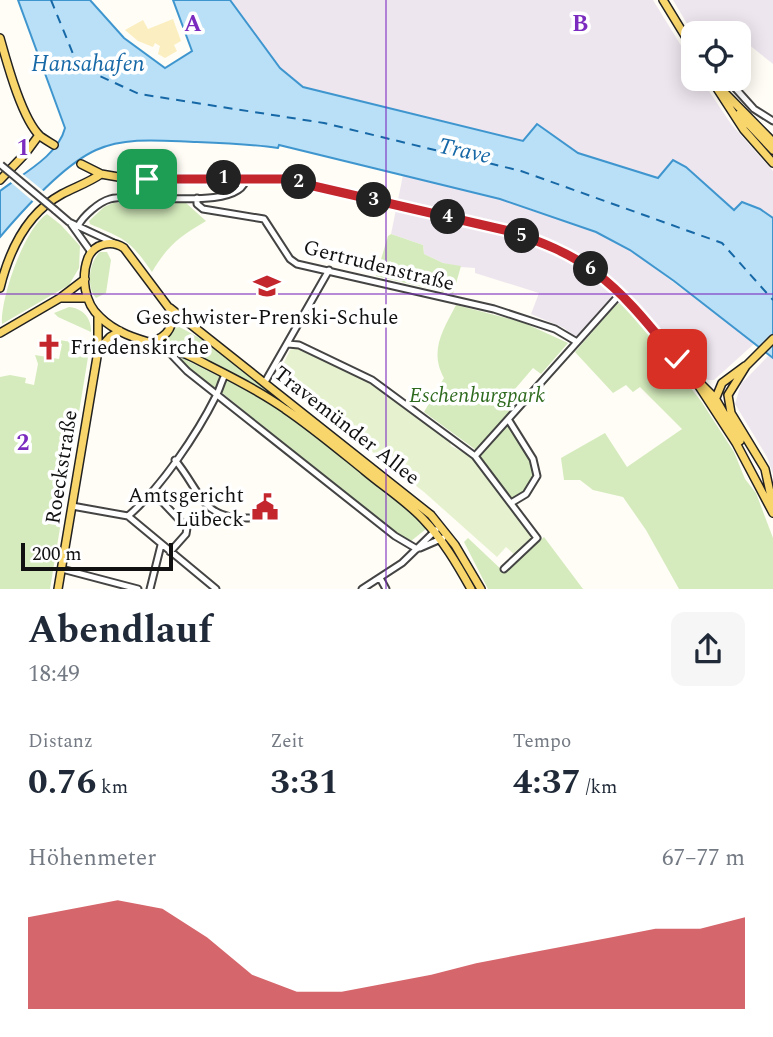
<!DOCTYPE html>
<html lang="de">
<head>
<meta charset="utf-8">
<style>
  body { margin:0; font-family:Spectral,serif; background:#f6f6f7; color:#1f2937; height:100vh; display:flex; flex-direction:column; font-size:26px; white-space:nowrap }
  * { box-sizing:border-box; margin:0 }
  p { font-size:23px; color:#747a83 }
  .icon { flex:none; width:38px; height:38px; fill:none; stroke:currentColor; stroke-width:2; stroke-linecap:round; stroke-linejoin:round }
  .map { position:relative; height:589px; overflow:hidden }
  .details { display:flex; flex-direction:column; background:#fff; flex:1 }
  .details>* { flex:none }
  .controls { position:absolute; left:681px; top:21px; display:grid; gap:14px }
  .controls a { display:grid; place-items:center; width:70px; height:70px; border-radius:14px; background:#fff; box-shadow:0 4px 18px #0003; font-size:35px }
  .scale { position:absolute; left:21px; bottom:18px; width:152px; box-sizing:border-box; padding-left:7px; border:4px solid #111; border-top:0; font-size:19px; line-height:24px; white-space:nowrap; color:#111; -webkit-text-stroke:5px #fff; paint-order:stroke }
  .pin { position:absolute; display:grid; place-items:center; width:60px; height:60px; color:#fff; margin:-30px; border-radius:14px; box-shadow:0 4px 10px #0006 }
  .km { position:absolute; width:35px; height:35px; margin:-18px; border-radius:50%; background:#222; color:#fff; font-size:19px; line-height:35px; text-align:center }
  .round { display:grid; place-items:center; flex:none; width:74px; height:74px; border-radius:14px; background:#f6f6f7 }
  .overview { display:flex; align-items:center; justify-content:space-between; height:119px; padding:0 28px }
  h1 { font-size:38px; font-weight:700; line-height:52px }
  .metrics { display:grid; grid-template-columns:repeat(3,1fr); gap:10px; height:119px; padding:7px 28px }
  .metrics div { display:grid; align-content:center }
  .metrics b { font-size:35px; font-weight:700 }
  .metrics small { font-size:19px; font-weight:400 }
  .metrics p { font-size:19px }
  .chart { height:196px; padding:14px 28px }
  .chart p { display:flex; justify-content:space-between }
  .chart svg { width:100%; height:126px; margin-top:7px; fill:#c4262e; opacity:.7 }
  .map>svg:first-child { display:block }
</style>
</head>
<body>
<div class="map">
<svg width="773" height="589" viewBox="0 0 773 589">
  <rect width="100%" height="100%" fill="#fffdf5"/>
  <path fill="#eee6ef" d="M230,0H653L693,65V79H701L731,124L773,171V218L748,203L742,202L735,210L686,167L658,178L523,141L303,87L280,68Z
    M673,0H773V64L748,44L739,56L738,33L693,34Z
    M403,175L500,199L596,232L630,250L755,343L714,380H708L701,376L633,299L626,306L616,304L582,343L564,328L531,314L539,293L475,273V268L460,267L443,263L424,254L423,245L391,234Z
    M769,355L773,358V474L767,457L735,404L741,384Z"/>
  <path fill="#d5ebbd" d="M113,203H186L206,221C179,237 168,245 152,272C130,240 125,239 90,224L89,221L104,207Z
    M47,214L61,225L80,246L79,268L69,285L2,324C0,300 24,228 47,214Z
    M391,234L423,245L424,254L443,263L461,266L453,294L376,276L388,236Z
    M100,252H107L111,260L106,293L96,298C86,287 89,262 100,252Z
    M620,303L626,306L701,401L734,452L745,479L756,493L773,538V589H679L646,530L623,497L593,490L580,480H564L561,458L605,433L627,467L682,429L640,387L633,392L626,385L613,393L575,352L616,304Z
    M456,305L522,322L568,343L541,374L533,368L515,389L523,397L476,450L424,412L444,378C429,351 443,330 456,305Z
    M69,307C82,308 92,318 91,332L58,317L54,313Z
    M176,325L214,346L279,399L178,348L161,343L172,333Z
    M59,340L90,345L50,589H0V377L10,375L26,378L25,383L34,385L38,364L35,355L59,359L62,344L59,343Z
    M174,354L276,405L422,522L426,529L411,541L397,534L221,392L187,368Z
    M509,424L532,459L536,476L525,492L511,498L479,455Z
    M544,537L583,589H488L464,542L468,538L504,572Z"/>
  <path fill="#fbeec1" d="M173,19L181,41L174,45L177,51L165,58L158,54L160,46L155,43L153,47L138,41L125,30L143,20L148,29Z"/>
  <path fill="#e6f2cf" d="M296,348L371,383L449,439L451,446L471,456L532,534L533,539L516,556L506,547L497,557L424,492L311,404L316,394L278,375L290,350Z"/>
  <path fill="#b9e0f7" stroke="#3f96cf" stroke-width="2" d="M18,0H90L124,38L165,68L192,51L173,0H230L280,68L303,87L523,141L537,124L578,153L658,178L673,160L686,167L734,210L742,202L760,209L773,218V358L674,281L630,250L596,232L500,199L279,145L278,148C251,144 224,143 197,142C164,141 127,136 96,150C65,164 23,210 0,237V191C22,174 58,156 65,128Z"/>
  <path fill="#fffdf5" d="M19,171L46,193L35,203L8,180Z"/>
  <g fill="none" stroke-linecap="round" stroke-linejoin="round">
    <path stroke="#1768a6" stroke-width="2" stroke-dasharray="9 7" stroke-linecap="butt" d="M51,0L78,66L139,94L324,123L521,171L722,243L773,300"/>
    <g stroke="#444" stroke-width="9">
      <path id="minor" d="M727,79L754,109L773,121
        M197,198V204L203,209L264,219L290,259L297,264L494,309L555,329L577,342
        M55,210L69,222L114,243
        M71,224L91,252
        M78,226C83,216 99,202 110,199C136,192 242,213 246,178
        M288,344L299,345L372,380L475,456L537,538L504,569
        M166,349L187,371L395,536L417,549
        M265,382L329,270
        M508,419L533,459L537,476L526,494L511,503
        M475,456L621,293
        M175,460C201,491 201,520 249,518
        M153,492L187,528L186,534L170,552
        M72,506L128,516L216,589
        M128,516C161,488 197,434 216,396C220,389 221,382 225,375
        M420,548L443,538
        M62,569L138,589
        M380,578L386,589
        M150,589L161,545
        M362,589L402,563L436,530"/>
    </g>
    <g stroke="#222" stroke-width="10">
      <path id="major" d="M663,0L693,49
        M0,38C7,63 22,119 40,136C44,139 49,142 54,145
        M711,79L744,130L773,163
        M722,90L773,142
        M739,114L773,150
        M81,164L101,174L124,178L283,179L509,231L563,253L593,270L621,293L695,380L736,443L773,513
        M0,180L25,154L39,135
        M0,288C9,251 27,213 62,194C75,187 88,183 101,174
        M61,298H87
        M170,308L431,515L455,545L481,589
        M0,333L60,298L85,279
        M773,339L746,366L728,395L731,413L765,469L773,506
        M148,342C165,339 174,329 172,312L124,248C112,240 94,243 88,258C81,277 84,303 100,317C125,342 162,342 192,357C223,373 257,389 285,409C313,428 339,450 365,471C384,487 406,501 423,519C443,540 457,564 471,589
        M98,350L110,337L120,331
        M699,382L715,398L740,441
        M715,400L722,383L745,366
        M58,589L98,351V316"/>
    </g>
    <use href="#minor" stroke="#fff" stroke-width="5"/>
    <use href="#major" stroke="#f9d66b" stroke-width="7"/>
    <g stroke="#444" stroke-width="9" stroke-linecap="butt">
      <path id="minor-bridge" d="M1,165L55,210"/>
    </g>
    <use href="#minor-bridge" stroke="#fff" stroke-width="5"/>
  </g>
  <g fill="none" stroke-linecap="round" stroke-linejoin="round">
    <g stroke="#fff" stroke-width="14">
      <path id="route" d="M147,179H283L509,231C539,241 571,253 596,273C627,296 652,329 677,359"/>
    </g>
    <use href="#route" stroke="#c4262e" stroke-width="9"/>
  </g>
  <path fill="none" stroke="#7b2cbf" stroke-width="2" stroke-opacity="0.55" d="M386,0V589M0,294H773"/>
  <defs>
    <g id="school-bare" transform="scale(2.1)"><path d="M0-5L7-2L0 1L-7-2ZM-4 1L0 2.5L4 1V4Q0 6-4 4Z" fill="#c4262e" stroke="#fff" stroke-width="2.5" paint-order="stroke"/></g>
    <g id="church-bare" transform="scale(2.1)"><path d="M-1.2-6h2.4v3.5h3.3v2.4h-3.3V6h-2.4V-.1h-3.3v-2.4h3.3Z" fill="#c4262e" stroke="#fff" stroke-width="2.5" paint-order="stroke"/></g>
    <g id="civic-bare" transform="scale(2.1)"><path d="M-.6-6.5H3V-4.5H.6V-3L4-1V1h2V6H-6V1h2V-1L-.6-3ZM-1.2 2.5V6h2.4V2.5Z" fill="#c4262e" stroke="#fff" stroke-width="2.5" paint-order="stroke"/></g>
  </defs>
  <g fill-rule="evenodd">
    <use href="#school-bare" x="267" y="286"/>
    <use href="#church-bare" x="49" y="347"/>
    <use href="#civic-bare" x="265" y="507"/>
  </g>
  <g text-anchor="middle" stroke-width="7" stroke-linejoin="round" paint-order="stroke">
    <g font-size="21" fill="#111" stroke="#fff">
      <text transform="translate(379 265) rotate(14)" y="7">Gertrudenstraße</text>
      <text transform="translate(347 425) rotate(38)" y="7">Travemünder Allee</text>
      <text transform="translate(61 467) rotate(-81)" y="7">Roeckstraße</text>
    </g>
    <g font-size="21" fill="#111" stroke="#fff">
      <text x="267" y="324">Geschwister-Prenski-Schule</text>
      <text x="70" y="354" text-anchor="start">Friedenskirche</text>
      <text x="244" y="502" text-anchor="end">Amtsgericht<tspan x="244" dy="24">Lübeck</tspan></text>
    </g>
    <g font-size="21" font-style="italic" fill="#2f6b1f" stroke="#fff">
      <text x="477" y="402">Eschenburgpark</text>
    </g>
    <g font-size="23" font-style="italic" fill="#1768a6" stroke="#fff">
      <text x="88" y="71">Hansahafen</text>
      <text transform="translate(465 150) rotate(12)" y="8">Trave</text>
    </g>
  </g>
  <g font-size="23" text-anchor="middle" font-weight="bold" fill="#7b2cbf" stroke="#fff" stroke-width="7" stroke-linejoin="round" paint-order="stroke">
    <text x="193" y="31">A</text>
    <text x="580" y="31">B</text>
    <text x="23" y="155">1</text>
    <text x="23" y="450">2</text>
  </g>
</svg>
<div class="controls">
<a><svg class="icon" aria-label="locate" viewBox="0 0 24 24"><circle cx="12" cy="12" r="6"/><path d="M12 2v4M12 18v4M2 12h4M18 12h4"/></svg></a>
</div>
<div class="scale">200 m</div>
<div class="pin" style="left:147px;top:179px;background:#1e9e55"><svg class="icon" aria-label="arrive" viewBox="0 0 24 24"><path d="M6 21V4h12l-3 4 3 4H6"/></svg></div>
<div class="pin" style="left:677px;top:359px;background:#d93025"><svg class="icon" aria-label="check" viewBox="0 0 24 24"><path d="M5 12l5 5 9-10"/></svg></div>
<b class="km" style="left:224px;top:178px">1</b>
<b class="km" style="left:299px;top:182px">2</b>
<b class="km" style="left:374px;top:200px">3</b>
<b class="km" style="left:448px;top:217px">4</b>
<b class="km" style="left:522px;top:236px">5</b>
<b class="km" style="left:591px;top:269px">6</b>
</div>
<section class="details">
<div class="overview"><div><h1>Abendlauf</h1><p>18:49</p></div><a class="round"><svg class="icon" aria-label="share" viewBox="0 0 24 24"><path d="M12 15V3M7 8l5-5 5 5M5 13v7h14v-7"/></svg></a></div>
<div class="metrics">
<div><p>Distanz</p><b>0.76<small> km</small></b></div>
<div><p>Zeit</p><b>3:31</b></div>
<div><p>Tempo</p><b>4:37<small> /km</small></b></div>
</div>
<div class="chart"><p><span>Höhenmeter</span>67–77 m</p>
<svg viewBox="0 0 160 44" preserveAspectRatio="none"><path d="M0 44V12L10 9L20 6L30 9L40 19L50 32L60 38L70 38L80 35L90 32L100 28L110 25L120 22L130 19L140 16L150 16L160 12V44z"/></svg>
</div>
</section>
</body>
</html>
